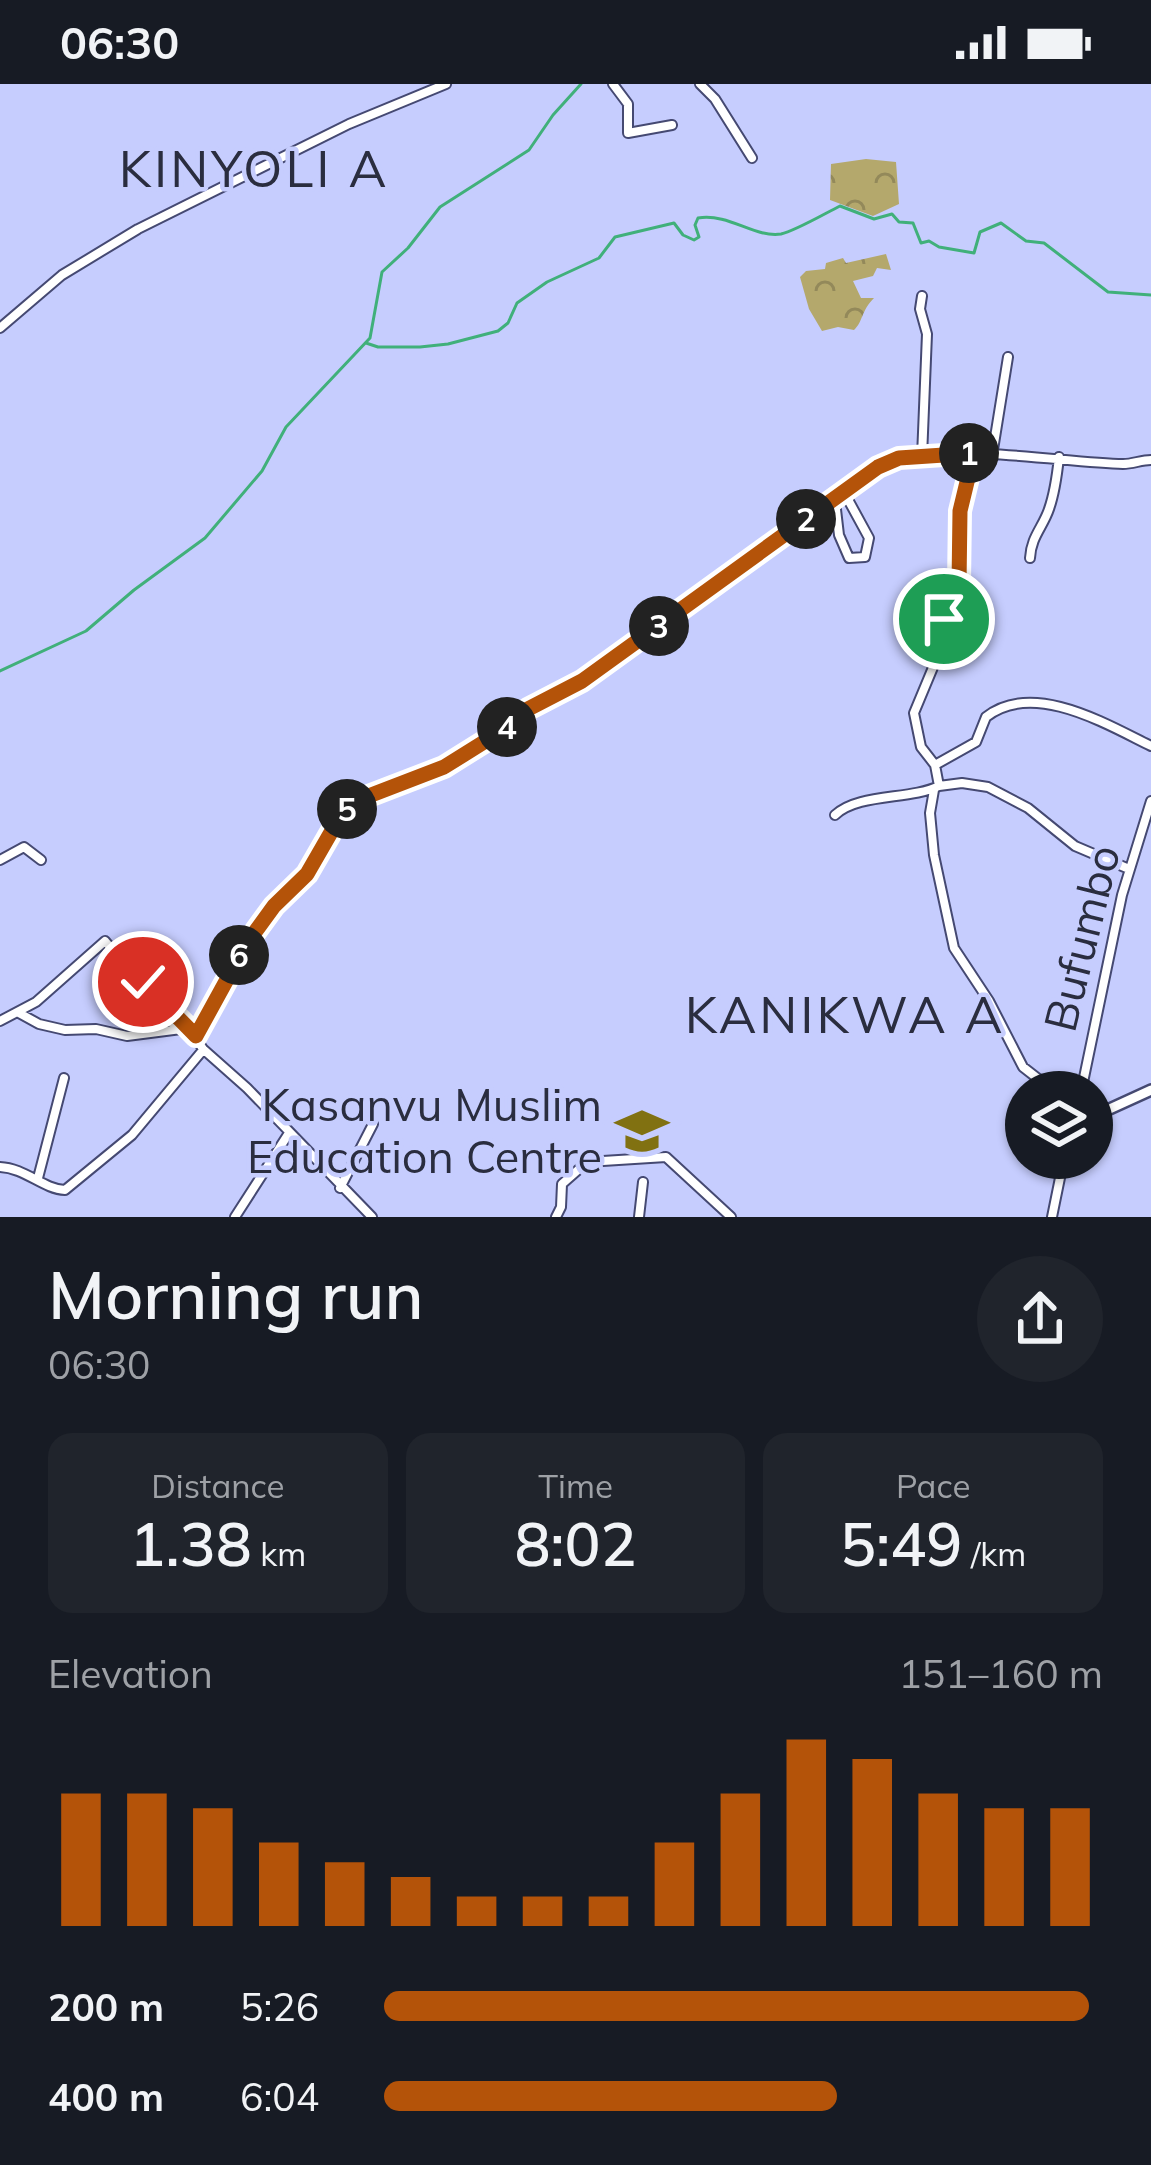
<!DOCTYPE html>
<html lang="en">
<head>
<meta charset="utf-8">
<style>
  body { margin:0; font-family:Mulish,sans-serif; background:#20242c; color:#f1f3f6; height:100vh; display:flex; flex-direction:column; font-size:45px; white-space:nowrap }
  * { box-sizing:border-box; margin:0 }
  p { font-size:39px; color:#9ea1a6 }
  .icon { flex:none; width:66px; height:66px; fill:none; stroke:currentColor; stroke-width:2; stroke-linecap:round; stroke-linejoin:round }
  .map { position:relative; height:1133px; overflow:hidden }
  .panel { display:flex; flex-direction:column; background:#171b24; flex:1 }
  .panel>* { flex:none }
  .buttons { position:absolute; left:1005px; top:987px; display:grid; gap:24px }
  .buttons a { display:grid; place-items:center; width:108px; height:108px; border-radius:50%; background:#171b24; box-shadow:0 3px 9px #0004; font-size:60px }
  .pin { position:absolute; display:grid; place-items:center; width:102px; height:102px; color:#fff; margin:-51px; border:6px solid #fff; border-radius:50%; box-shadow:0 3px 12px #0007 }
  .km { position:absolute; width:60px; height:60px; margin:-30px; border-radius:50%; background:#222; color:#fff; font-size:33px; line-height:60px; text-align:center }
  .round { display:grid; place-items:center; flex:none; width:126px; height:126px; border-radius:63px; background:#20242c }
  .head { display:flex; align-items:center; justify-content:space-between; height:204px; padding:0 48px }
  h1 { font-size:66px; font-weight:600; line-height:90px }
  .stats { display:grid; grid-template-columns:repeat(3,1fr); gap:18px; height:204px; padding:12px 48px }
  .stats div { display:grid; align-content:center; border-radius:24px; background:#20242c; text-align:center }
  .stats b { font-size:60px; font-weight:600 }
  .stats small { font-size:33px; font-weight:400 }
  .stats p { font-size:33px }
  .chart { height:336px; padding:24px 48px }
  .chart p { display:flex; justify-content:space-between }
  .chart svg { width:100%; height:216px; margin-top:12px; stroke:#b45309; stroke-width:6 }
  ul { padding:0 48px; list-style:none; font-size:39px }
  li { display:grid; grid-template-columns:192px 144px 1fr; align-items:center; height:90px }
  li i { height:30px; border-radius:15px; background:#b45309 }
  .status { display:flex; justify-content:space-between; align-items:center; height:84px; padding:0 60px; background:#171b24; direction:ltr }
  .status svg { height:33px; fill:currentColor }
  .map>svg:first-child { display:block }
</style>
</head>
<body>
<div class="status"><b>06:30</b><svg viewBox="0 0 49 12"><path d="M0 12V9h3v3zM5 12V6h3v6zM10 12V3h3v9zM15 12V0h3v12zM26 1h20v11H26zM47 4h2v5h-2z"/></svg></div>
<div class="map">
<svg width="1151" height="1133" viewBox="0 0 1151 1133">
  <defs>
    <pattern id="forest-crowns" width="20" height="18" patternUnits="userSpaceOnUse" patternTransform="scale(3)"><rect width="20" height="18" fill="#b4a86c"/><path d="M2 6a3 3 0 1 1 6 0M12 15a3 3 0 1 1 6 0" fill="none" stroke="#93895a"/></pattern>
  </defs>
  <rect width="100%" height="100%" fill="#c6cdfe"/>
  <path fill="url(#forest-crowns)" d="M866,75L896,78L899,120L873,132L830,116L831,80Z
    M886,170L891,186L877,184L873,192L853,197L861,214H874C861,227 863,238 854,246L838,243L822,247L809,225L800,193L806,187L825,185L826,179L843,174L846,179Z"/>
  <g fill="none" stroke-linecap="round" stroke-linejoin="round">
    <path stroke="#40b07a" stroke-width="3" d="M366,259L378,263H420L448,260L498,247L508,239L517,219L547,198L599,174L615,153L674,139L683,151L694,156L699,153L695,141L698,134C730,129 754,154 781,150C795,147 824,130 840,122L874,135L892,130L899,138L913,139L921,159L929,157L939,163L974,169L980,148L1001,139L1026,157L1044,159L1108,208L1151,211
      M0,587L86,547L134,506L205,454L262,387L286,343L370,254L382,188L408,164L440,123L529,66L553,31L581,0"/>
    <g stroke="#454972" stroke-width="12">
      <path id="minor" d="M613,0L628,20V49L672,41
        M700,0L715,15L752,74
        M922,212L920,225L927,250L922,373
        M0,244L62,191L138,145L349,40L446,0
        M992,372L1008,273
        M835,417L839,451L849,474L865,473L869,454L845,410
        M1030,474C1031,453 1043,443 1049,425C1055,408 1057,392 1059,373
        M935,681L921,663L914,629L934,581L950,555L944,534V509L959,500L960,427L974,369
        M939,702L962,699L988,703L1028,724L1075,762L1129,785
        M934,706L930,729L934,771L954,864L989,917L1023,983L1055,1008
        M835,731C858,709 910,716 939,702L935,681L976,658L986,633C1033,596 1106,640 1151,662
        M0,776L24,763L41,776
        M19,929L39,940L65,946L96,945L127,952L189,944L203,965L247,1004L372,1133
        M0,937L36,918L105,857C131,889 162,914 189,944
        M196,952L236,875L274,822L306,790L341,732L353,718L444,683L500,648L528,625L582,597L878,383C930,354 1061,379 1123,380C1133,380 1141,376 1151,376
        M1081,1008L1122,811L1151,717
        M0,1083C25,1084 43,1105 65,1106L132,1051L203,966
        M38,1094L64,994
        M340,1104L373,1040
        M235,1133L289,1049
        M556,1133L561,1123L562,1100L587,1078L666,1073L731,1133
        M639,1133L643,1098
        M1052,1133L1062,1084"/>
    </g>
    <g stroke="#454972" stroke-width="14">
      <path id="tertiary" d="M1092,1033L1151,1006
        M1062,1084L1065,1074"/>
    </g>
    <use href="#minor" stroke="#fff" stroke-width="8"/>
    <use href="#tertiary" stroke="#fff" stroke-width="9"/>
  </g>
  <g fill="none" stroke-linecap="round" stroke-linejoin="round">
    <g stroke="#fff" stroke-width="24">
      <path id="route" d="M143,898L196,952L247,859L274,822L307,790L341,731L353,718L444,683L500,648L528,625L582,597L878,383L899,374L974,369L960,427L959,500L944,509V535"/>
    </g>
    <use href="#route" stroke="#b45309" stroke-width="15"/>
  </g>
  <defs>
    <g id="school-bare" transform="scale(4.14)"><path d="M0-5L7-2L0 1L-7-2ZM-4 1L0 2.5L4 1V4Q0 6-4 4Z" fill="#817111" stroke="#c6cdfe" stroke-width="2.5" paint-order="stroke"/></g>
  </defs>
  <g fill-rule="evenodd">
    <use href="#school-bare" x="642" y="1047"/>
  </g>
  <g text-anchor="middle" stroke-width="9" stroke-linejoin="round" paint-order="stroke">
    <g font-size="45" fill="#2a2d3f" stroke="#c6cdfe">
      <text transform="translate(1082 854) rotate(-76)" y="16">Bufumbo</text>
    </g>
    <g font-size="45" fill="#2a2d3f" stroke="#c6cdfe" text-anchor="end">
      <text x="602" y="1037">Kasanvu Muslim<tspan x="602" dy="52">Education Centre</tspan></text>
    </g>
    <g font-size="51" letter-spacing="3" fill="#2a2d3f" stroke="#c6cdfe">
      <text x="254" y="103">KINYOLI A</text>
      <text x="845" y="949">KANIKWA A</text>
    </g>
  </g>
</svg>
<div class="buttons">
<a><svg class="icon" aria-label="layers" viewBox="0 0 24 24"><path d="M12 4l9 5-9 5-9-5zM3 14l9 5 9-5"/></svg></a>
</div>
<div class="pin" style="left:944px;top:535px;background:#1e9e55"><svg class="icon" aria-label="arrive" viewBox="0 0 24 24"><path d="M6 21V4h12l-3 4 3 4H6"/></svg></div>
<div class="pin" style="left:143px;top:898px;background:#d93025"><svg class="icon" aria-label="check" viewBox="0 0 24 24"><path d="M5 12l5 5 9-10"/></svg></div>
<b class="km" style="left:969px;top:369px">1</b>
<b class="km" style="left:806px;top:435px">2</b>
<b class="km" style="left:659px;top:542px">3</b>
<b class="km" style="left:507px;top:643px">4</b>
<b class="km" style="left:347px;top:725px">5</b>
<b class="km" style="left:239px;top:871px">6</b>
</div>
<section class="panel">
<div class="head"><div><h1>Morning run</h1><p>06:30</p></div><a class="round"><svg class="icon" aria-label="share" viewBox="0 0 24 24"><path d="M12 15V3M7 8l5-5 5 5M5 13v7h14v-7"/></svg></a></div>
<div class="stats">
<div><p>Distance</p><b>1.38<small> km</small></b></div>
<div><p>Time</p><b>8:02</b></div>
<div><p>Pace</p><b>5:49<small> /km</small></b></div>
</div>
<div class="chart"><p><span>Elevation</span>151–160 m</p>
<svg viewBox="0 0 160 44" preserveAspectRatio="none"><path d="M5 44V17M15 44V17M25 44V20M35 44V27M45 44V31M55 44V34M65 44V38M75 44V38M85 44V38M95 44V27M105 44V17M115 44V6M125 44V10M135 44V17M145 44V20M155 44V20"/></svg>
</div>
<ul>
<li><b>200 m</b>5:26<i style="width:98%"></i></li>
<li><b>400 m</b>6:04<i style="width:63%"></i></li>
</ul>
</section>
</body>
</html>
